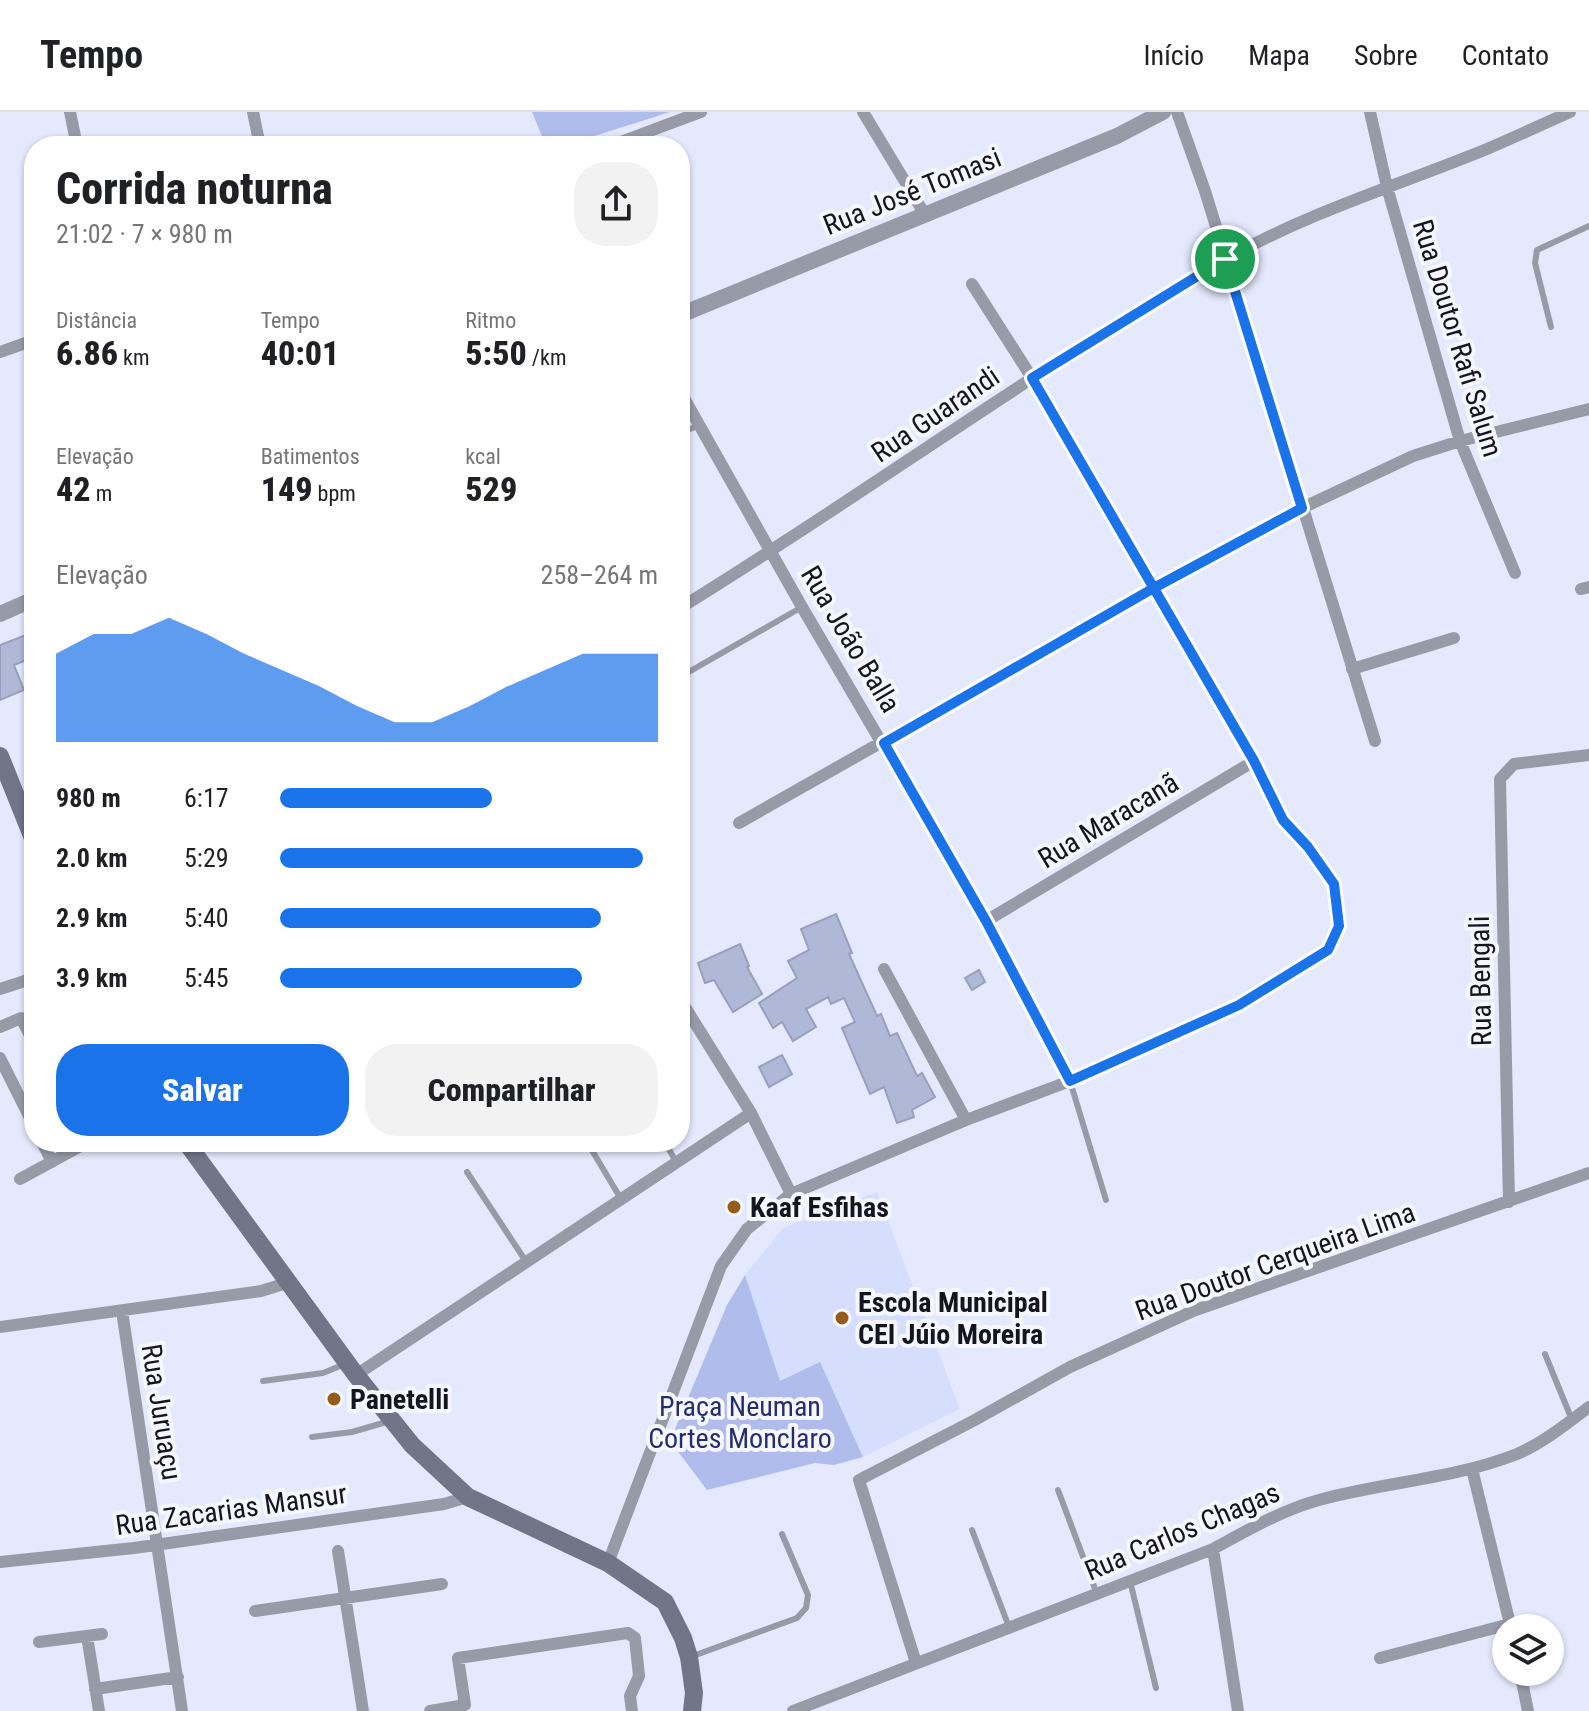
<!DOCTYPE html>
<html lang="pt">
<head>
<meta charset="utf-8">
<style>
  body { margin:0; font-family:"Roboto Condensed",sans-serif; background:#f2f2f2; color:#202124; height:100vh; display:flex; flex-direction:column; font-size:30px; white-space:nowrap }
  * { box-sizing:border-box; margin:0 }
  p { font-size:26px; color:#757577 }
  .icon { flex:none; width:44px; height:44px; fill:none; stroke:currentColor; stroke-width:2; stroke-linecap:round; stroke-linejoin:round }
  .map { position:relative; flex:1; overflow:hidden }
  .details { position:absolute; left:24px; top:24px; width:666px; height:1016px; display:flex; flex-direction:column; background:#fff; border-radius:32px; box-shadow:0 2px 6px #0004 }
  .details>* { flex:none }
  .tools { position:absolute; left:1492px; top:1502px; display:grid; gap:16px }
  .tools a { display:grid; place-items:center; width:72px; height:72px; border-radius:50%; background:#fff; box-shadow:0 2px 6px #0004; font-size:40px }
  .pin { position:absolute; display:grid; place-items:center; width:68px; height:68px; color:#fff; margin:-34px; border:4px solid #fff; border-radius:50%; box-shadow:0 2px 8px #0007 }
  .round { display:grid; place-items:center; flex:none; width:84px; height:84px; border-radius:32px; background:#f2f2f2 }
  .headline { display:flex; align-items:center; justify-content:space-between; height:136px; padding:0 32px }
  h1 { font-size:44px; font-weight:800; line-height:60px }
  .metrics { display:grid; grid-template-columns:repeat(3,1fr); gap:12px; height:136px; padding:8px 32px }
  .metrics div { display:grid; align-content:center }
  .metrics b { font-size:34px; font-weight:800 }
  .metrics small { font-size:22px; font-weight:400 }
  .metrics p { font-size:22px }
  .chart { height:224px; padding:16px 32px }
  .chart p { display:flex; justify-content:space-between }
  .chart svg { width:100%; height:144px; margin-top:8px; fill:#1a73e8; opacity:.7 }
  .button { display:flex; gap:16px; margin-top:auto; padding:16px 32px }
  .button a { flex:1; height:92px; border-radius:32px; background:#1a73e8; color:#fff; font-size:32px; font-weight:800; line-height:92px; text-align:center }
  .button a+a { background:#f2f2f2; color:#202124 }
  ul { padding:0 32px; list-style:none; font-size:26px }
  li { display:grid; grid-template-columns:128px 96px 1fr; align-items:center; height:60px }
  li i { height:20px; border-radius:10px; background:#1a73e8 }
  header { display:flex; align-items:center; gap:48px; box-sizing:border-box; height:112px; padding:0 40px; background:#fff; border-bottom:2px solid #e0e0e0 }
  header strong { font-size:38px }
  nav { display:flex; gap:44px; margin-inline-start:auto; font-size:28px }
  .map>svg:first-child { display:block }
</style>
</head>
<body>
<header>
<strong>Tempo</strong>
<nav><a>Início</a><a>Mapa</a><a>Sobre</a><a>Contato</a></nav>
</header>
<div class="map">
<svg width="1589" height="1599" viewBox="0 0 1589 1599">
  <rect width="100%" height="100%" fill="#e4e9fd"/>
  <path fill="#d5defd" d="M877,1080L960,1297L863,1345L820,1251L780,1269L745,1163L783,1116Z"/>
  <path fill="#afbcec" d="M532,0H670L563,34H546Z
    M745,1163L780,1269L820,1250L863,1345L834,1353L815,1351L707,1378L670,1329L727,1193Z"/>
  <path fill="#b0b8d7" stroke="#98a0be" stroke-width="2" d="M34,520V545L14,553L24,578L0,588V533Z
    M836,802L852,841L849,842L877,904L881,902L890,924L897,921L917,964L922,961L935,985L912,998L914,1005L897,1011L884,975L870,982L842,916L855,910L844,886L831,892L828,885L806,897L816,915L793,929L782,910L773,916L759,891L797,866L788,849L809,838L801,817Z
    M740,832L749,854L747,855L762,882L733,900L714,868L705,871L698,851Z
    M979,858L985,870L972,878L965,866Z
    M782,943L792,962L769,975L759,955Z"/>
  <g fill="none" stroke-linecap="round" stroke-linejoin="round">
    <path stroke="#979ba8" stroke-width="6" d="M1551,215L1535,151L1537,138L1589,114
      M680,321L700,313
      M680,565L802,495
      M1070,969L1106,1088
      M587,1030L621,1087
      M665,1030L676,1050
      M467,1060L527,1151
      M1545,1242L1572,1308
      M263,1269L323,1261L345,1252
      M312,1325L352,1320L390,1309
      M1058,1378L1097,1482
      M972,1418L1009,1515
      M1130,1469L1156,1576
      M693,1544L797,1506L806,1496L808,1483L782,1422"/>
    <path stroke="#979ba8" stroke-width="12" d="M70,0L77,34
      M253,0L260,34
      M863,0L924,101
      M1177,0L1205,79L1375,629
      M1370,0L1387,75L1460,329L1515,461
      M610,34L701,0
      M0,240L34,228
      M680,279L802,495L986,809L1070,969
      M1581,477L1589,475
      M680,496C864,383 1038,254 1226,147C1309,100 1399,73 1487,37C1515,25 1543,12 1570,0
      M1352,557L1454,526
      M739,711L1152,477L1302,396L1413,344L1460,329L1589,297
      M986,809L1254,649
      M884,857L966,1008
      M0,877L34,866
      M680,887L751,1001L791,1082
      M0,915L21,906L34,931
      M0,946L34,1014
      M42,1030L52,1050
      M20,1067L88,1030
      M1509,1090L1500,667L1514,652L1589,643
      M122,1199L182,1599
      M0,1215L261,1179L290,1170
      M356,1263L751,1001
      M1472,1357L1511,1516
      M1213,1437L1238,1599
      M338,1439L363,1599
      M0,1450L134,1436L444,1392L468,1385
      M608,1451L721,1154L747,1117L791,1082L966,1008L1070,969L1239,893L1328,838L1339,814L1334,772L1308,735L1283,708L1254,649L1032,266L972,172
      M255,1499L442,1472
      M87,1524L99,1599
      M39,1530L102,1522
      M1380,1546L1510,1512
      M916,1551L859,1368L973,1309L1070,1255L1193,1199L1589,1061
      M1520,1560L1528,1599
      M95,1577L178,1565
      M430,1599L465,1593L458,1546L628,1521L635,1526L639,1564L630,1584L632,1599
      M793,1599L1213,1437C1246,1419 1282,1398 1319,1388C1384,1370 1454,1367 1517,1342C1543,1331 1566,1312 1589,1295"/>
    <path stroke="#979ba8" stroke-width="16" d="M680,203L1117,24L1163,0
      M0,502L34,487"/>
    <path stroke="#707588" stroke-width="18" d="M0,644L34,729
      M186,1030L356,1263L412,1333L468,1385L608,1451L665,1490L683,1526L689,1545L694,1581L692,1599"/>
  </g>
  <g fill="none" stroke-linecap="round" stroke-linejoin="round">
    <g stroke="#fff" stroke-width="16">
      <path id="route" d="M1225,147L1302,396L1152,477L884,631L986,809L1070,969L1239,893L1328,838L1339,814L1334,772L1308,735L1283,708L1254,649L1032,266L1225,147"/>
    </g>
    <use href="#route" stroke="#1a73e8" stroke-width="10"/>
  </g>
  <g fill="#965b1b" stroke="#f5f7fd" stroke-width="3">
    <circle cx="734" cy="1095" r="8"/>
    <circle cx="842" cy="1206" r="8"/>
    <circle cx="334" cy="1287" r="8"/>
  </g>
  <g text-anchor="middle" stroke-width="8" stroke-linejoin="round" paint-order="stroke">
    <g font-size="28" fill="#131621" stroke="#f5f7fd">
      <text transform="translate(912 79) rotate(-22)" y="10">Rua José Tomasi</text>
      <text transform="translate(1458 226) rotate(73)" y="10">Rua Doutor Rafi Salum</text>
      <text transform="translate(935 302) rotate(-34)" y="10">Rua Guarandi</text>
      <text transform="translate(851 527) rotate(59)" y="10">Rua João Balla</text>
      <text transform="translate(1108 708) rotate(-31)" y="10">Rua Maracanã</text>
      <text transform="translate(1480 869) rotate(-91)" y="10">Rua Bengali</text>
      <text transform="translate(1275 1149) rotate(-20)" y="10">Rua Doutor Cerqueira Lima</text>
      <text transform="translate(162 1300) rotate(81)" y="10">Rua Juruaçu</text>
      <text transform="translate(231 1397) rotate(-8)" y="10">Rua Zacarias Mansur</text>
      <text transform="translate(1182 1419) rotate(-23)" y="10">Rua Carlos Chagas</text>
    </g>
    <g font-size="28" font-weight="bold" fill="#131621" stroke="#f5f7fd" text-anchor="start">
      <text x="750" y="1105">Kaaf Esfihas</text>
      <text x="858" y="1200">Escola Municipal<tspan x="858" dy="32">CEI Júio Moreira</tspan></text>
      <text x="350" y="1297">Panetelli</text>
    </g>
    <g font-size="28" fill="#252d72" stroke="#f5f7fd">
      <text x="740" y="1304">Praça Neuman<tspan x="740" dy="32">Cortes Monclaro</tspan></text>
    </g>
  </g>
</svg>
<div class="tools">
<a><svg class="icon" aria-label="layers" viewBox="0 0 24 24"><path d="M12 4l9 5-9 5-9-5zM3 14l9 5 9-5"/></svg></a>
</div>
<div class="pin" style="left:1225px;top:147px;background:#1e9e55"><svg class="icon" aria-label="arrive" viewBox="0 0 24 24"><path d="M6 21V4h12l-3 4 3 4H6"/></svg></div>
<section class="details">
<div class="headline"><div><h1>Corrida noturna</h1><p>21:02 · 7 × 980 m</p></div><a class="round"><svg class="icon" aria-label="share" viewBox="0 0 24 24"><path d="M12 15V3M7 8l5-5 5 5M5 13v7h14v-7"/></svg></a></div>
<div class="metrics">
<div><p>Distância</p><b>6.86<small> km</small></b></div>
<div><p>Tempo</p><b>40:01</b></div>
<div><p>Ritmo</p><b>5:50<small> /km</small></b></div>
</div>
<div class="metrics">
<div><p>Elevação</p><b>42<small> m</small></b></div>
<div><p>Batimentos</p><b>149<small> bpm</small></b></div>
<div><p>kcal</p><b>529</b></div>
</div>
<div class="chart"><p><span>Elevação</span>258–264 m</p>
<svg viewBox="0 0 160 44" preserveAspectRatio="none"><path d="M0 44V17L10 11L20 11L30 6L40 11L50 17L60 22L70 27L80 33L90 38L100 38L110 33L120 27L130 22L140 17L150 17L160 17V44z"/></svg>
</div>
<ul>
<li><b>980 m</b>6:17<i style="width:56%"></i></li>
<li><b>2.0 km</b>5:29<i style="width:96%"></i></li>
<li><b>2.9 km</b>5:40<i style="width:85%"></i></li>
<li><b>3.9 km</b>5:45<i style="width:80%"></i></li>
</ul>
<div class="button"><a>Salvar</a><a>Compartilhar</a></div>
</section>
</div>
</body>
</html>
